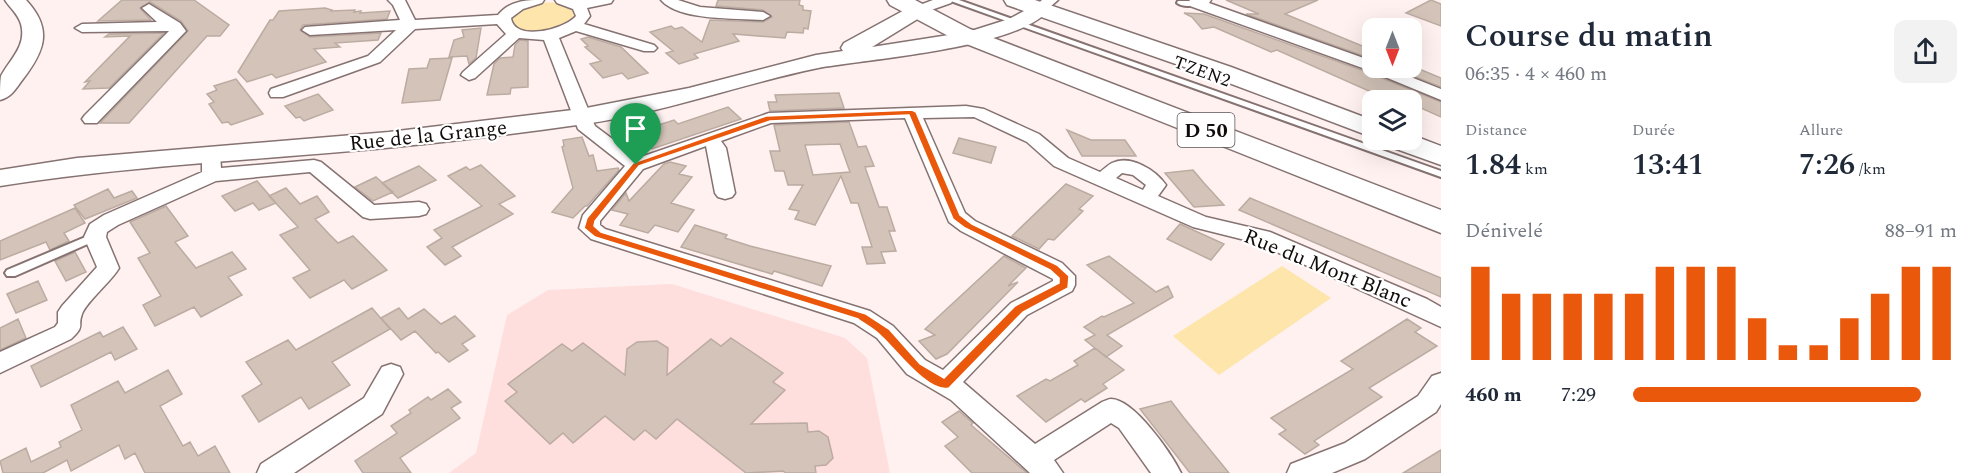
<!DOCTYPE html>
<html lang="fr">
<head>
<meta charset="utf-8">
<style>
  body { margin:0; font-family:Spectral,serif; background:#f2f2f3; color:#1f2937; height:100vh; display:flex; flex-direction:column; font-size:22px; white-space:nowrap }
  * { box-sizing:border-box; margin:0 }
  p { font-size:20px; color:#747a83 }
  .icon { flex:none; width:33px; height:33px; fill:none; stroke:currentColor; stroke-width:2; stroke-linecap:round; stroke-linejoin:round }
  .map { position:relative; flex:1; overflow:hidden }
  .details { display:flex; flex-direction:column; background:#fff; width:540px }
  .details>* { flex:none }
  .needle { width:39px; rotate:180deg }
  .fabs { position:absolute; left:1362px; top:18px; display:grid; gap:12px }
  .fabs a { display:grid; place-items:center; width:60px; height:60px; border-radius:12px; background:#fff; box-shadow:0 6px 24px #0002; font-size:30px }
  .pin { position:absolute; display:grid; place-items:center; width:51px; height:51px; color:#fff; margin:-62px -26px; border-radius:50% 50% 50% 0; rotate:-45deg; box-shadow:0 0 6px #0007 }
  .pin .icon { rotate:45deg }
  .round { display:grid; place-items:center; flex:none; width:63px; height:63px; border-radius:12px; background:#f2f2f3 }
  .head { display:flex; align-items:center; justify-content:space-between; height:102px; padding:0 24px }
  h1 { font-size:33px; font-weight:600; line-height:45px }
  .stats { display:grid; grid-template-columns:repeat(3,1fr); gap:9px; height:102px; padding:6px 24px }
  .stats div { display:grid; align-content:center }
  .stats b { font-size:30px; font-weight:600 }
  .stats small { font-size:16px; font-weight:400 }
  .stats p { font-size:16px }
  .chart { height:168px; padding:12px 24px }
  .chart p { display:flex; justify-content:space-between }
  .chart svg { width:100%; height:108px; margin-top:6px; stroke:#ea580c; stroke-width:6 }
  ul { padding:0 24px; list-style:none; font-size:20px }
  li { display:grid; grid-template-columns:96px 72px 1fr; align-items:center; height:45px }
  li i { height:15px; border-radius:8px; background:#ea580c }
  main { display:flex; flex:1; min-height:0 }
  .map>svg:first-child { display:block }
</style>
</head>
<body>
<main>
<div class="map">
<svg width="1441" height="473" viewBox="0 0 1441 473">
  <rect width="100%" height="100%" fill="#fef1f0"/>
  <path fill="#fedfde" d="M672,284L845,338L867,358L890,473H449L476,453L507,315L548,290Z"/>
  <path fill="#fde5ac" d="M541,3C553,2 568,2 576,13L573,21C554,29 531,40 512,24L511,16L519,9Z
    M1282,266L1331,298L1219,375L1173,336Z"/>
  <path fill="#d3c3b8" stroke="#bbaba1" stroke-width="1.5" fill-rule="evenodd" d="M122,0H194L229,25L220,36H207L129,123H100L188,31L181,21L150,2L140,8L151,20L98,21Z
    M718,0H800L799,5L803,6V10L811,11L808,29L804,28L803,33L787,32L785,38L733,34L739,41L694,54L698,58L679,64L666,53L673,51L650,32L671,26L675,29L682,27L702,42L710,20L763,22L772,17L763,10L716,6Z
    M1226,0H1318L1285,14L1372,50V59L1246,14H1259Z
    M1431,0L1441,4V26L1406,13Z
    M325,8L332,10L331,11L355,10L354,12L361,11L360,13L390,11L387,19L303,25L300,30L310,37L381,33L378,40L335,43L340,47L314,49L326,62L276,78L272,74L247,82L238,72L270,20H273L279,11Z
    M1184,13L1204,14L1367,72L1441,102V117L1412,104V100H1403L1386,93L1380,96L1277,50L1271,52L1214,27L1202,29L1192,17Z
    M481,28L476,58L469,64L467,56L449,57L454,40L464,37L462,30Z
    M164,33L109,88L83,89L90,81L85,82L130,36L105,37L109,34Z
    M588,37L621,47L648,73L628,79L622,73L603,78L590,64L601,61L585,47L588,46L581,39Z
    M520,40L528,41V87L511,88L510,94L487,95L494,64L500,58L513,57L515,45Z
    M452,58L440,100L402,103L409,69L427,68L430,59Z
    M1412,66L1441,78V87L1393,68Z
    M236,79L263,114L231,125L228,122L222,123L209,104L214,102L207,94L217,90L214,86Z
    M839,93L844,108L770,111L768,102H777L775,95Z
    M318,94L333,110L304,121L300,117L296,118L285,106Z
    M728,107L741,119L652,149L636,132L674,120L678,124Z
    M849,122L858,147L866,146L874,166L865,167L879,207H887L895,231H889L896,251L881,252L885,263L867,264L862,247H872L858,203H851L841,176L815,225L795,219L799,211L789,209L803,185H788L784,171H775L770,151H780L774,125ZM840,144L850,172L813,175L805,145Z
    M1067,130L1091,140H1125L1136,156H1082Z
    M582,137L589,156L593,155L597,171L618,168L619,170L587,206H585L573,218L552,212L573,188L562,147L564,146L563,140Z
    M959,138L996,147L991,163L953,153Z
    M670,162L686,166L679,174L692,177L671,203L694,210L678,232L655,225L648,233L620,225L628,214L612,210L626,193L629,201L664,164Z
    M481,165L515,196L499,204L513,214L452,247L461,256L445,265L427,247L442,238L434,230L482,206L448,176L466,167L470,170Z
    M419,166L436,180L398,198L382,183Z
    M1193,170L1204,183L1224,205L1194,207L1165,173Z
    M376,177L393,192L373,201L355,187Z
    M257,181L276,203L259,210L253,203L235,211L222,196Z
    M1066,184L1093,196L1079,209L1083,211L1054,240L1048,239L1039,249L1012,236Z
    M286,188L300,204L317,196L329,212L315,219L329,234L338,243L353,236L387,270L352,289L344,280L310,298L293,278L310,270L280,235L298,227L269,196Z
    M108,189L114,198L132,191L137,198L85,219L74,205Z
    M1250,198L1441,278V297L1239,210Z
    M166,206L188,236L175,242L196,268L232,252L246,269L228,277L242,295L201,317L194,307L155,326L143,305L161,296L138,258L150,253L130,222Z
    M75,208L85,223L64,233L69,241L50,250L46,242L0,260V241Z
    M1180,224L1224,244L1211,260L1167,239Z
    M695,225L727,235L725,238L750,246L831,266L822,286L774,271L772,274L681,247Z
    M75,252L86,272L66,281L55,261Z
    M1004,256L1026,268L1008,286L1018,282L947,354L936,359L919,341L935,335L925,329Z
    M1109,256L1156,292L1168,286L1173,297L1107,335L1122,346L1106,357L1085,340L1095,335L1084,327L1102,316L1104,317L1134,303L1087,265Z
    M38,281L47,300L16,313L7,294Z
    M372,308L390,329L332,362L350,385L309,409L301,397L259,422L242,396L262,384L246,362L288,340L296,350Z
    M399,308L408,319L424,309L441,324L455,316L475,336L462,344L468,350L449,362L438,352L436,353L415,331L401,340L381,318Z
    M18,319L26,338L0,350V328Z
    M1407,319L1421,328L1415,332L1437,346L1369,388L1382,397L1314,441L1319,445L1305,454L1279,434L1286,430L1271,418L1353,369L1341,361Z
    M123,327L137,349L115,360L111,352L41,387L31,366L100,332L103,337Z
    M731,338L783,373L773,382L785,390L751,424L807,423L808,432L819,431L828,437L833,458L826,465L815,466L816,473H786L783,471L746,473L677,419L656,439L645,430L634,440L605,416L573,443L563,433L550,444L505,401L517,392L508,384L562,344L572,351L583,343L625,375L627,349L637,342L657,341L668,348L667,375L711,339L721,346Z
    M1095,348L1124,370L1103,384L1107,388L1085,402L1081,399L1046,422L1017,396L1046,379L1050,381L1078,365L1074,361Z
    M168,370L182,394L160,406L183,446L190,442L198,456L215,446L230,473H145L135,453L125,459L119,445L71,471L67,460L43,473H3L0,461L26,448L31,462L61,447L59,442L82,430L71,405L118,381L125,393Z
    M448,389L461,402L451,408L460,418L400,458L411,473H363L355,461L397,433L391,426L411,413L409,410L428,397L431,400Z
    M1171,401L1184,418L1229,473H1190L1140,409Z
    M959,411L973,423L971,425L1027,473H972L945,446L958,437L942,422Z
    M1441,450V473H1403Z"/>
  <g fill="none" stroke-linecap="round" stroke-linejoin="round">
    <g stroke="#857271" stroke-width="4">
      <path id="lane" d="M948,0H959L1441,171V177Z
        M1178,1H1195L1199,3C1194,7 1182,7 1177,3Z
        M95,233L100,237L99,239L15,276H7L5,273L7,270Z"/>
    </g>
    <g stroke="#857271" stroke-width="3">
      <path id="street" d="M388,0H405L415,20L498,15C510,0 527,0 544,0L542,3L523,9L511,18C514,42 564,30 576,16L573,9L557,3L555,0H613L611,3L587,8L590,16L584,24L654,45L657,48L654,51H644L576,31L559,38L595,126L638,158L769,113L966,106L984,109L1039,134L1068,158L1100,172C1104,169 1108,165 1112,163C1130,154 1156,170 1166,185L1158,196L1206,217L1270,232L1427,299L1441,307V327L1257,243L1193,227L1054,166L1027,142L974,117L923,118L965,213L975,221L1062,263L1075,276V285L1072,291L1027,315L963,382L1035,444L1102,402C1105,401 1108,399 1111,399C1134,399 1172,454 1181,473H1151L1119,428L1111,423L1054,460L1063,473H1030L951,400L907,374L877,338L854,323L591,239L579,228L583,215L625,166L578,129L544,40L519,38L475,78L469,80L461,75L463,72L506,34L497,24L415,29L380,62L283,97H271L269,93L271,89L368,56L396,30L310,35L302,30L305,27L400,20L393,5ZM905,118L949,222L961,231L1053,279V281L1011,303L943,370L925,360L893,326L870,311L605,229L600,225V221L643,169L706,146L715,193L718,197L725,199L732,197L735,193L726,148L721,141L771,123ZM1122,173L1133,175L1146,185L1143,190L1116,178Z
        M661,0H678L700,7L763,12L770,16L763,20C736,18 679,21 661,0Z
        M933,0H953L951,3L917,15L910,11L912,8Z
        M1042,0H1058L1044,12H1034L1032,9Z
        M1190,0H1211L1209,3L1372,61V68H1388L1441,89V100L1368,70L1190,6L1188,3Z
        M149,4L180,23L186,31L97,123H85L82,119L85,115L169,31L82,32L75,28L82,24L157,22L142,8Z
        M211,149L218,151L220,155L221,168L314,160L321,162L374,205L419,202L426,204L429,209L426,214L419,216L370,219L363,217L310,172L216,181L118,225L107,232L106,237L119,268C111,282 87,301 82,314C77,327 86,325 71,339L0,373V352L55,327L58,323V312L62,306L97,267L84,237L90,224L104,215L202,172V155L204,151Z
        M391,364L400,367L403,374L382,414L294,473H257L261,464L364,398L382,367Z
        M1441,373V404L1436,412L1365,459L1332,473H1287L1291,464L1345,443L1418,396L1432,376Z"/>
    </g>
    <g stroke="#857271" stroke-width="3">
      <path id="secondary" d="M5,0H26C53,29 45,50 23,79C16,88 12,97 0,100C0,93 0,82 1,76C10,59 27,46 21,24C18,14 10,8 5,0Z
        M1039,3L1046,5L1049,9C1022,48 867,59 818,68C737,85 660,114 577,125C514,134 449,142 385,148C257,160 127,166 0,186V170L77,158L389,132L581,109L689,88L816,55L843,51L841,48L844,43L910,7L917,5L924,7L927,11L924,15L872,47L968,32L1009,19Z"/>
    </g>
    <g stroke="#857271" stroke-width="3">
      <path id="primary" d="M887,0H915L970,29L1441,210V233L954,39L890,5Z
        M1004,0H1035L1231,67L1372,120V137L1213,77L1007,5Z
        M1412,135L1441,146V165L1388,146L1384,140H1412Z"/>
    </g>
    <use href="#lane" fill="#fff" fill-rule="evenodd"/>
    <use href="#street" fill="#fff" fill-rule="evenodd"/>
    <use href="#secondary" fill="#fff" fill-rule="evenodd"/>
    <use href="#primary" fill="#fff" fill-rule="evenodd"/>
  </g>
  <path fill="#ea580c" stroke="#fff" stroke-width="1.5" fill-rule="evenodd" d="M912,110L916,112L960,215L972,224L1057,265L1069,276L1068,288L1023,312L949,388C928,394 895,348 881,336C875,329 866,325 858,319L595,237L584,228L587,218L633,163L766,116ZM909,115L953,219L965,228L1050,270L1059,278V283L1015,306L944,378L920,364L889,329L866,314L601,232L594,226L595,221L639,166L770,121Z"/>
  <g text-anchor="middle" stroke-width="4.5" stroke-linejoin="round" paint-order="stroke">
    <g font-size="18" fill="#120b0b" stroke="#fff">
      <text transform="translate(1202 71) rotate(20)" y="6">TZEN2</text>
    </g>
    <rect fill="#fff" stroke="#595454" stroke-width="1.5" x="1177.5" y="113" width="57" height="34" rx="4.5"/>
    <g font-size="20" font-weight="bold" fill="#120b0b">
      <text x="1206" y="137">D 50</text>
    </g>
    <g font-size="21" fill="#120b0b" stroke="#fff">
      <text transform="translate(428 135) rotate(-6)" y="7">Rue de la Grange</text>
      <text transform="translate(1328 268) rotate(22)" y="7">Rue du Mont Blanc</text>
    </g>
  </g>
</svg>
<div class="fabs">
<a><svg class="needle" viewBox="-14 -14 28 28"><path d="M0-13l5 13h-10z" fill="#e53935"/><path d="M0 13l5-13h-10z" fill="#747a83"/></svg></a>
<a><svg class="icon" aria-label="layers" viewBox="0 0 24 24"><path d="M12 4l9 5-9 5-9-5zM3 14l9 5 9-5"/></svg></a>
</div>
<div class="pin" style="left:636px;top:165px;background:#1e9e55"><svg class="icon" aria-label="arrive" viewBox="0 0 24 24"><path d="M6 21V4h12l-3 4 3 4H6"/></svg></div>
</div>
<section class="details">
<div class="head"><div><h1>Course du matin</h1><p>06:35 · 4 × 460 m</p></div><a class="round"><svg class="icon" aria-label="share" viewBox="0 0 24 24"><path d="M12 15V3M7 8l5-5 5 5M5 13v7h14v-7"/></svg></a></div>
<div class="stats">
<div><p>Distance</p><b>1.84<small> km</small></b></div>
<div><p>Durée</p><b>13:41</b></div>
<div><p>Allure</p><b>7:26<small> /km</small></b></div>
</div>
<div class="chart"><p><span>Dénivelé</span>88–91 m</p>
<svg viewBox="0 0 160 44" preserveAspectRatio="none"><path d="M5 44V6M15 44V17M25 44V17M35 44V17M45 44V17M55 44V17M65 44V6M75 44V6M85 44V6M95 44V27M105 44V38M115 44V38M125 44V27M135 44V17M145 44V6M155 44V6"/></svg>
</div>
<ul>
<li><b>460 m</b>7:29<i style="width:89%"></i></li>
</ul>
</section>
</main>
</body>
</html>
